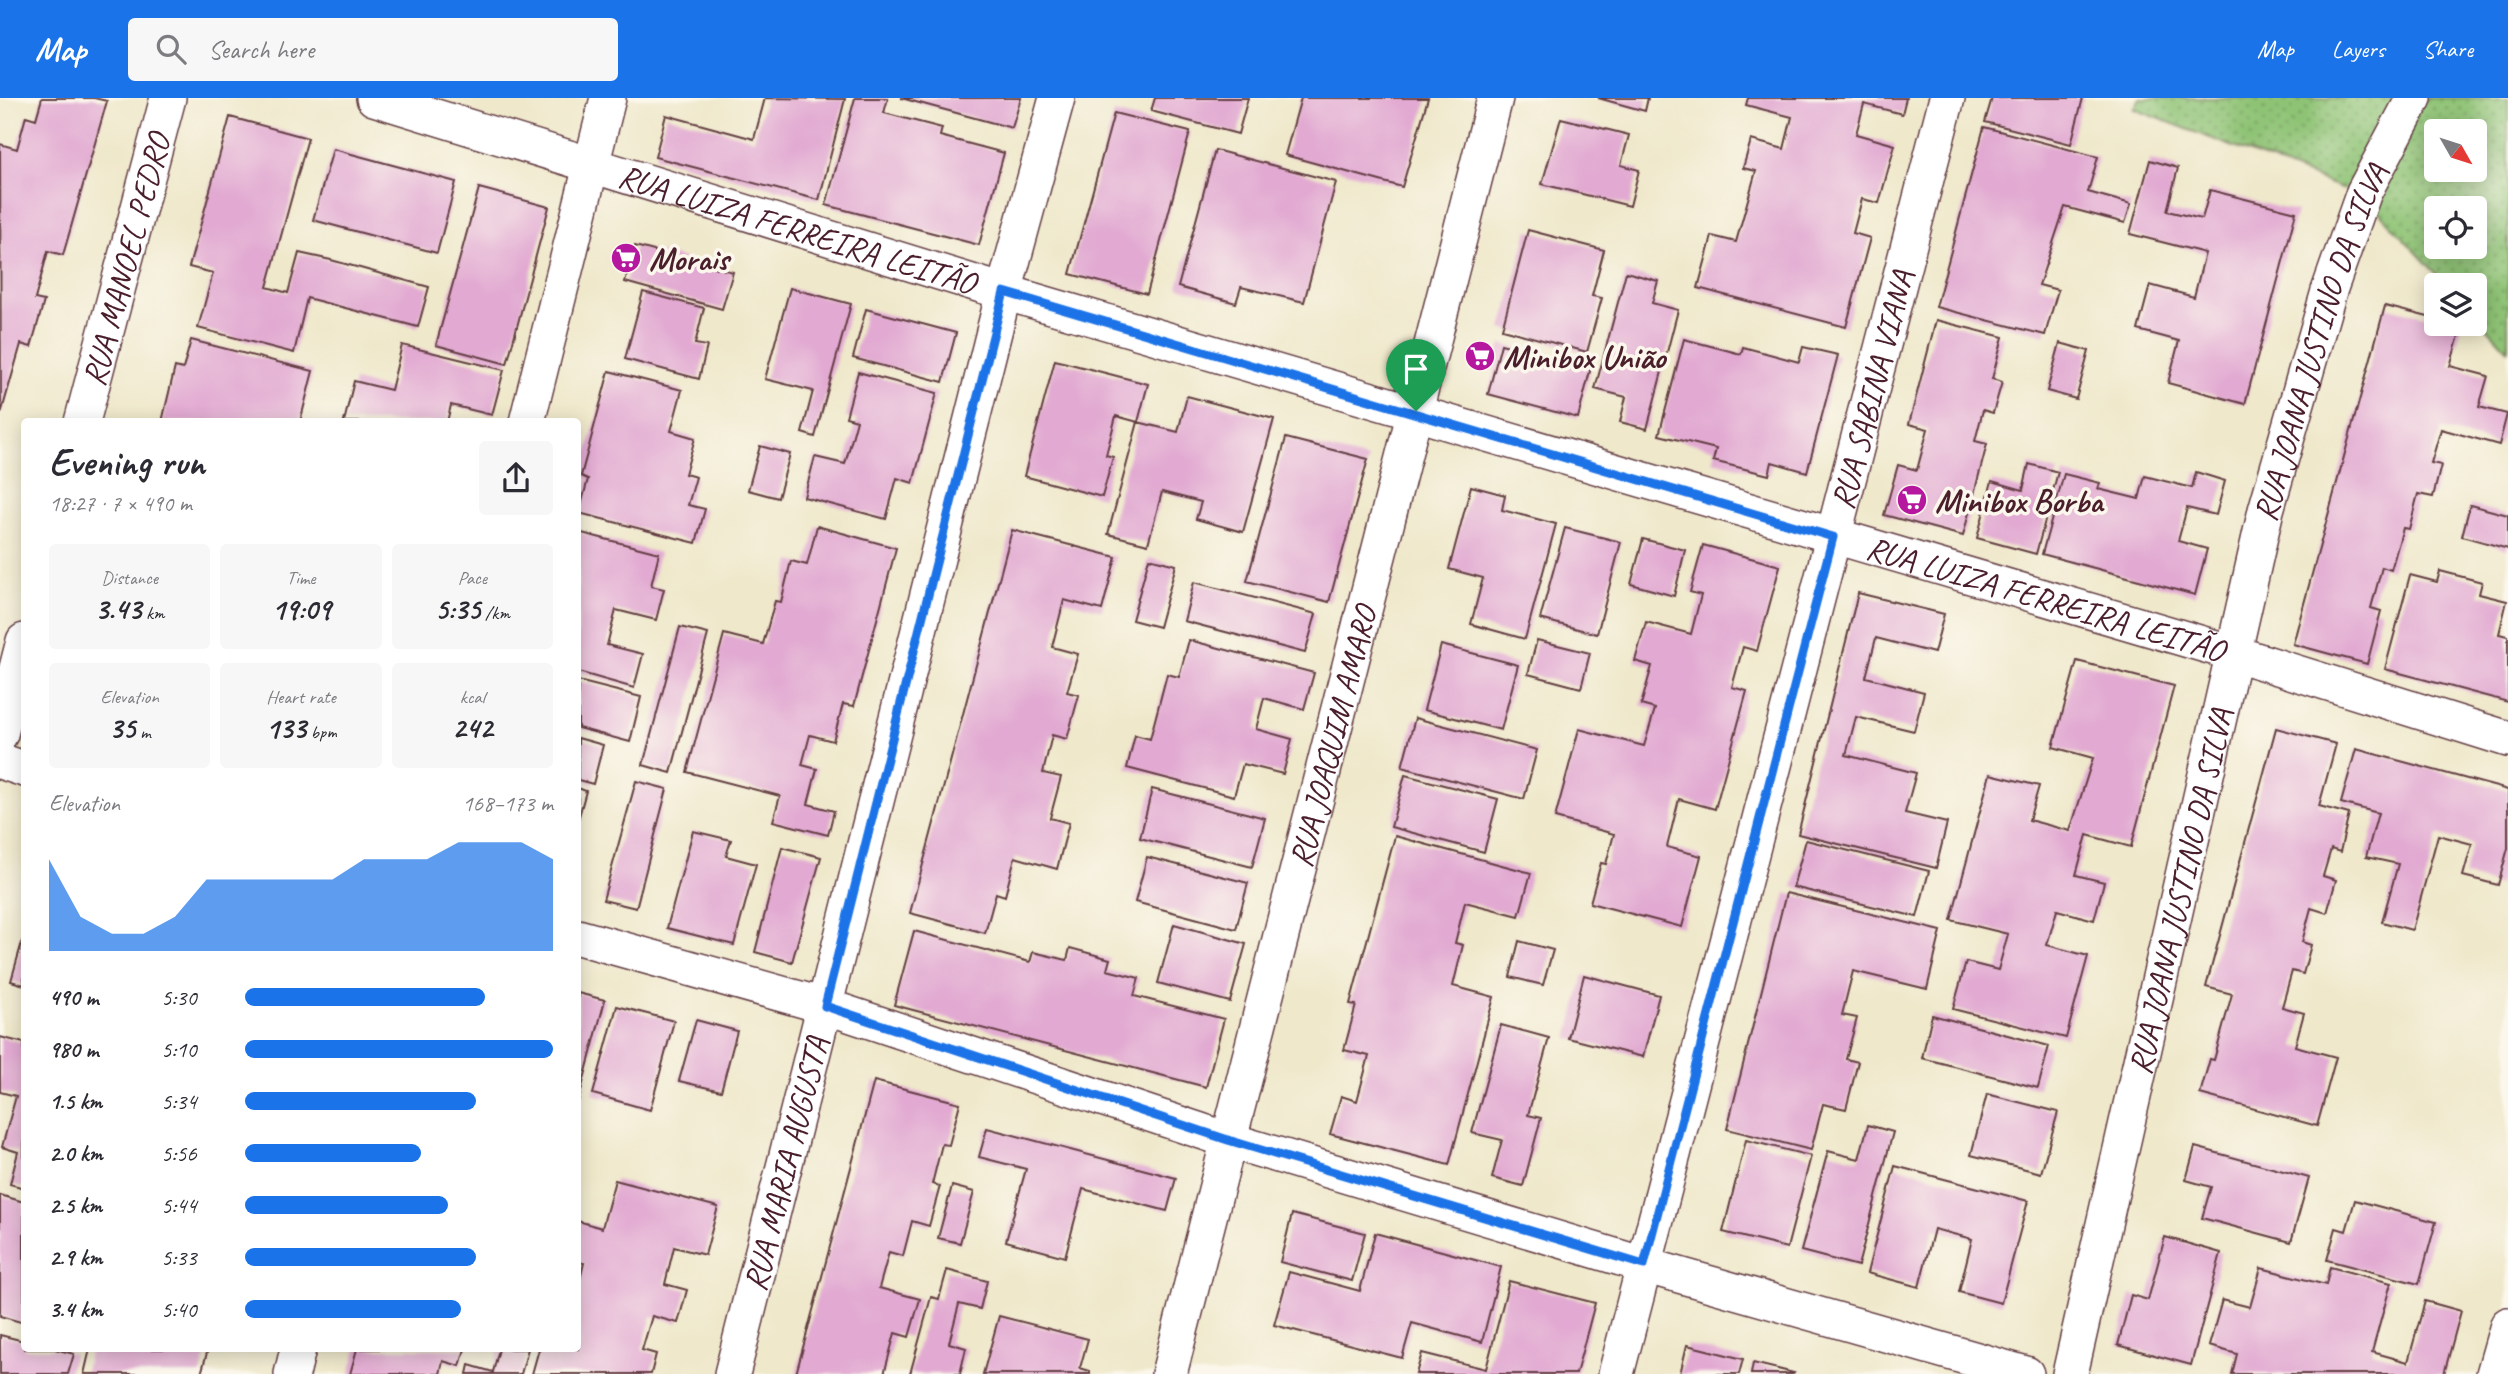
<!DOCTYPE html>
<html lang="en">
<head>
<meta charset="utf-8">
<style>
  body { margin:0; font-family:Caveat,sans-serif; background:#f7f7f7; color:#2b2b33; height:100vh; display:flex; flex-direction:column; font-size:26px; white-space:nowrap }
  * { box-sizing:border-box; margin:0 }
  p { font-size:23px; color:#7c7c81 }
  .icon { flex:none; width:38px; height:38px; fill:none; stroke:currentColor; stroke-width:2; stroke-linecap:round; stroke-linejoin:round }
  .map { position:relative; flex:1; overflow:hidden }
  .drawer { position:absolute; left:21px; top:320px; width:560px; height:934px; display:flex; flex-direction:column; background:#fff; border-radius:7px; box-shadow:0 4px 18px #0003 }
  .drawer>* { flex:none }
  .needle { width:46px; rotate:129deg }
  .tools { position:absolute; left:2424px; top:21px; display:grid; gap:14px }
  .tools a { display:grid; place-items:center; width:63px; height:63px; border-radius:7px; background:#fff; box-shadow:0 4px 18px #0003; font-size:35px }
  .pin { position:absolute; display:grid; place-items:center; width:60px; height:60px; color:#fff; margin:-72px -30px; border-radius:50% 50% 50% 0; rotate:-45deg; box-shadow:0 0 7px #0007 }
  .pin .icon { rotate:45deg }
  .round { display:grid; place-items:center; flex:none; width:74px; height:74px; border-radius:7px; background:#f7f7f7 }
  .head { display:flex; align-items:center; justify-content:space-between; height:119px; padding:0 28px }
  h1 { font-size:38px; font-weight:800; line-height:52px }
  .stats { display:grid; grid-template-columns:repeat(3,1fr); gap:10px; height:119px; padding:7px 28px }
  .stats div { display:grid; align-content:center; border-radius:7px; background:#f7f7f7; text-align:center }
  .stats b { font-size:30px; font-weight:800 }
  .stats small { font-size:19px; font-weight:400 }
  .stats p { font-size:19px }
  .chart { height:196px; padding:14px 28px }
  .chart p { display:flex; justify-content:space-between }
  .chart svg { width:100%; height:126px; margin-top:7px; fill:#1a73e8; opacity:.7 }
  ul { padding:0 28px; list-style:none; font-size:23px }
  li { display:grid; grid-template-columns:112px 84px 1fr; align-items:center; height:52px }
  li i { height:18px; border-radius:9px; background:#1a73e8 }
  header { display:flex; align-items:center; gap:42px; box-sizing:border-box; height:98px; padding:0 35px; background:#1a73e8; color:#fff }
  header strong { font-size:33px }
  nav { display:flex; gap:38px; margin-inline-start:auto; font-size:24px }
  .search { width:490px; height:63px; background:#f7f7f7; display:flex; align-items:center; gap:18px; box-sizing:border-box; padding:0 24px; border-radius:7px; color:#7c7c81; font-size:26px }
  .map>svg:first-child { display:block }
</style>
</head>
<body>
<header>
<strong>Map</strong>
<div class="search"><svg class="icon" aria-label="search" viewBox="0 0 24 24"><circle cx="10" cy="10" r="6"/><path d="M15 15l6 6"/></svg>Search here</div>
<nav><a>Map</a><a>Layers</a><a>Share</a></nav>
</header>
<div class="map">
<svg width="2508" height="1276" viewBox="0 0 2508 1276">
  <defs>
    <pattern id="grass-dots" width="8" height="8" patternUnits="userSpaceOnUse" patternTransform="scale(1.75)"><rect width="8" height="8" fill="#8ec375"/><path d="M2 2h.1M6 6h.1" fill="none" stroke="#769e60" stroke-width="1.8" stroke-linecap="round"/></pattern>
  </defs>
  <rect width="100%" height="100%" fill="#fbf7ec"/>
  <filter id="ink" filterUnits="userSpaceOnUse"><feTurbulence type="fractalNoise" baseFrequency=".0143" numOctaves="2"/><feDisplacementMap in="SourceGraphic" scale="14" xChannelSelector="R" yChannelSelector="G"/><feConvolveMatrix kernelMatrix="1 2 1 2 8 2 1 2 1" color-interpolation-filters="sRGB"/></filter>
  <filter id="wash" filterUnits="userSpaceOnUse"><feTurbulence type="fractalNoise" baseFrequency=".00686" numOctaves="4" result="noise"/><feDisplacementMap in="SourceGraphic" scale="28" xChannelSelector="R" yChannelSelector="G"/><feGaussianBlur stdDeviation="1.57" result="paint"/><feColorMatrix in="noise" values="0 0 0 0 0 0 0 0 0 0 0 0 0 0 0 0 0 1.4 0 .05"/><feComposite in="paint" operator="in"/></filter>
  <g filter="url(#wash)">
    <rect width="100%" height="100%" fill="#efe8cb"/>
    <path fill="url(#grass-dots)" stroke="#6c7150" stroke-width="2" fill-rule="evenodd" d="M2140,0H2508V252L2475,216L2474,187H2447L2365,99L2134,11ZM2436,33H2474V72H2436ZM2436,110H2474V149H2436Z"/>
    <g id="blocks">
      <path fill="#e2aad2" d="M42,0H94L107,3L63,157L48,153L35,201L44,203L31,249L21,246L1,316L0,46L17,51L26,18L36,21Z
        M765,0L845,1L819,102L655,59L666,17L754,41Z
        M855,0H888L884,15L942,30L940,38L1004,55L979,147L826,107Z
        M901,0H1021L1012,30Z
        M1155,0H1248L1238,36L1151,13Z
        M1301,0H1428L1402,89L1285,57Z
        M1598,0H1648L1645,13Z
        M1748,0H1906L1902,16L1864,6L1856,36L1895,47L1879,105L1862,101L1853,135L1870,140L1846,229L1698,190L1712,138L1736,144L1756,73L1743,70L1751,42L1784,51L1792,19L1746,7Z
        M1992,0H2083L2071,46L1985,24Z
        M1114,15L1190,34L1147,196L1070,176Z
        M230,19L308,40L267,189L288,195L299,155L331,162L429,189L418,229L307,200L294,255L198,230L213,175L189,169Z
        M1561,20L1629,37L1621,67L1639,72L1630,108L1542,86Z
        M1984,29L2098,59L2088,94L2131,106L2125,125L2065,109L2039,187L2058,192L2045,237L1936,209Z
        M333,51L456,84L437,155L313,122Z
        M1215,52L1336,84L1304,204L1241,189L1236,205L1178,189Z
        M2150,62L2178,70L2167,113L2202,121L2210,92L2296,114L2245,306L2168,285L2179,243L2138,232L2150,187L2194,199L2205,155L2130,136Z
        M479,90L549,109L507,266L436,247Z
        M1528,132L1604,152L1592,198L1602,200L1587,254L1502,231Z
        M635,148L733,174L722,211L625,184Z
        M1626,174L1658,183L1652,205L1678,212L1647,331L1620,324L1626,299L1595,291Z
        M790,190L851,206L815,339L802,335L813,293L765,281Z
        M643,194L704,210L695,246L707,248L699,281L625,261Z
        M2385,208L2436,221V226L2462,228L2450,268L2488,278L2479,309L2507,316L2499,347L2441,331L2431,365L2441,367L2433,399L2418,396L2409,431L2403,430L2391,472L2382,469L2371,510L2381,513L2367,566L2293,546Z
        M866,211L956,235L943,284L853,260Z
        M1936,222L2003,239L1992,281L2002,284L1993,315L1983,312L1975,343L1987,346L1963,438L1884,417L1898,367L1917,372L1928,331L1909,326Z
        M1684,241L1741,256L1743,249L1799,264L1803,249L1838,257L1807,374L1772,364L1769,377L1713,363L1716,351L1659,337Z
        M191,242L313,273L300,324H162L175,269L183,271Z
        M2060,245L2089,253L2076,301L2047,293Z
        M1501,246L1591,269L1578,320L1488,296Z
        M402,247L504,272L492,317L451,307L447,324H344L354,283L391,292Z
        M1055,262L1148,286L1138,324L1178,334L1187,298L1274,321L1243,434L1196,421L1201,404L1162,394L1148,446L1108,436L1138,324L1116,318L1106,357L1113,359L1102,399L1024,378Z
        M609,273L682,292L671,333L695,340L685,376L696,379L688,407L705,411L696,445L579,415L588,381L581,378Z
        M858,274L937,295L913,385L897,380L886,421L804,399L815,359L845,366L857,322L846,319Z
        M1286,340L1368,361L1329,504L1247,483Z
        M760,348L790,356L778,400L748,392Z
        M2029,366L2058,374L2036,456L1977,440L1992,383L2023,392Z
        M2196,374L2225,383L2216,417L2187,410L2178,443L2207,451L2195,497L2042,456L2064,376L2100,385L2098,391L2139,401L2145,378L2192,390Z
        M1471,388L1505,397L1502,412L1556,426L1525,541L1471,526L1483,480L1449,471Z
        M2470,407L2508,417V451L2462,438Z
        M817,428L896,450L854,608L843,606L833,643L810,637L802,667L817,671L808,706L834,713L828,737L773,723L780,698L687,674L724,536L763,546L775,503L781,504L791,463L807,467Z
        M1565,430L1621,444L1597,536L1540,521Z
        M1012,432L1116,459L1102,512L1064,502L1052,549L1078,556L1067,594L1079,597L1067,641L1052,637L1043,675L1061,679L1050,720L1069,725L1057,771L1015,759L1005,798L996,795L985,835L910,815Z
        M578,434L659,455L651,488L664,491L656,522L616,512L607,547L643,556L634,590L578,574Z
        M1643,441L1685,452L1674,498L1631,486Z
        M1703,447L1780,468L1757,553L1743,549L1732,589L1747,593L1715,711L1679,701L1667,749L1701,758L1682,829L1590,805L1601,765L1606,766L1614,736L1555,720L1579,631L1644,648L1655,611L1641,607L1652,568L1635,563L1646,524L1691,536L1701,497L1690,494Z
        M1149,460L1176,467L1159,529L1132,522Z
        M2440,473L2482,484L2479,496L2507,503L2499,536L2508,538V604L2385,571L2410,477L2437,484Z
        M1194,484L1316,516L1305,555L1184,523Z
        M1858,495L1944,516L1934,555L1876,540L1866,579L1924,594L1914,633L1856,619L1846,657L1916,675L1905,715L1947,725L1936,770L1798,736Z
        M680,529L708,536L671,675L643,667Z
        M1189,542L1314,575L1304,611L1264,600L1256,631L1292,641L1283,676L1243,666L1234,698L1127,670L1135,637L1150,641L1167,576L1179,579Z
        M1537,542L1590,555L1581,590L1528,576Z
        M1441,547L1518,567L1501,632L1424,612Z
        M2077,563L2174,588L2131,749L2087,737L2076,777L2104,784L2094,822L2057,812L2047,847L2088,858L2066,940L1953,911L1966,864L1998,872L2008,836L1951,822L1990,676L2039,688L2029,722L2070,733L2093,660L2053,649Z
        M578,583L641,599L630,644L578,630Z
        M1415,620L1537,652L1524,701L1402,669Z
        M2276,630L2336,646L2319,708L2349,716L2340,754L2331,751L2323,778L2336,782L2327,815L2311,810L2302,844L2311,847L2303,876L2292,873L2282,909L2304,915L2295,948L2336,959L2317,1028L2200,996L2210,961L2214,962L2232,896L2206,889Z
        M578,640L603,647L593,686L578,682Z
        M2356,651L2508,692V750L2498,787L2463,778L2472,746L2438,737L2412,832L2382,824L2398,766L2366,759L2378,715L2341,705Z
        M1405,677L1498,701L1484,754L1391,729Z
        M636,683L667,691L636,810L603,802Z
        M578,690L586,693L578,722Z
        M1152,691L1265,720L1252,769L1140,740Z
        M693,733L731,742L726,758L756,766L734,847L667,830Z
        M1395,738L1531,775L1519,818L1465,804L1455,845L1463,847L1453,888L1494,899L1449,1067L1330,1036L1341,998L1357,1003L1369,958L1344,952L1356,907L1350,906Z
        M1806,742L1929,773L1917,819L1793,789Z
        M782,749L821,759L792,864L755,854Z
        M1147,759L1248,785L1236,831L1135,804Z
        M1786,795L1941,833L1927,891L1853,873L1842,917L1857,920L1846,961L1858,964L1846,1011L1823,1006L1811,1052L1727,1031Z
        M1174,826L1246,846L1230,904L1158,885Z
        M914,833L1030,864L1033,854L1067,862L1070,850L1110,861L1107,872L1139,880L1134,898L1224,921L1206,989L894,907Z
        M24,837V887L11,883Z
        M1519,843L1553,852L1543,887L1510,879Z
        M1584,877L1659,897L1643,959L1568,940Z
        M578,895L605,902L578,1004Z
        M617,908L674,923L650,1012L593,996Z
        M1932,917L2049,948L2038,990L1922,960Z
        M696,922L737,933L721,993L679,983Z
        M1501,927L1549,940L1528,1017L1541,1020L1523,1088L1492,1080L1502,1042L1472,1035Z
        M0,939L24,945V1090L10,1086L18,1054L2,1049L16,998L0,994Z
        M874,983L960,1005L949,1047L942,1046L932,1086L940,1088L929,1128L912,1123L903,1158L889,1154L879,1190L920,1201L909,1239L895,1235L884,1276H796Z
        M1987,996L2058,1014L2041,1075L1971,1057Z
        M1868,1027L1893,1034L1858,1168L1801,1153L1828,1053L1859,1061Z
        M987,1030L1176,1080L1167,1113L1083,1091L1065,1159L1006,1143L1026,1071L979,1059Z
        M1746,1042L1811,1058L1787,1150L1723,1134Z
        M2195,1049L2309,1080L2291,1144L2202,1120L2211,1089L2186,1082Z
        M1895,1068L2028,1103L2001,1205L1959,1194L1972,1141L1934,1131L1919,1189L1867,1175Z
        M615,1082L718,1109L705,1157L674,1149L665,1186L687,1192L678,1225L652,1218L642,1252L656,1256L651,1276H532L539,1251H578V1190L584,1165L578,1164V1123L602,1130Z
        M952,1088L974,1094L960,1145L938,1140Z
        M0,1097L24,1104V1225L0,1218Z
        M2355,1102L2436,1124L2419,1186L2327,1162L2336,1130L2346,1133Z
        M1292,1116L1365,1135L1352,1183L1280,1164Z
        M1375,1135L1501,1169L1482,1244L1412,1225L1402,1260L1274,1227L1289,1174L1360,1193Z
        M2165,1139L2221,1155L2191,1267L2118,1247L2131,1197L2148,1202Z
        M2330,1169L2391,1185L2372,1254L2408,1264L2425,1203L2461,1213L2444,1276H2232L2237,1256L2209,1248L2222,1202L2250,1209L2261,1170L2326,1187Z
        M947,1172L987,1183L980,1211L959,1206L949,1245L966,1250L960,1276H910L931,1199L939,1201Z
        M1509,1183L1595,1205L1576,1276H1416L1422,1255L1486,1271Z
        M999,1218L1088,1241L1080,1270L1090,1273V1276H983Z
        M0,1237L24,1243V1251H55L74,1256L68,1276H0Z
        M1687,1247L1743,1261L1739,1276H1680Z
        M90,1251H208L201,1276H84Z
        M357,1251H465L460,1268L443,1263L440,1276H350Z
        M499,1251H528L521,1276H467L469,1267L493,1274Z
        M1753,1265L1794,1275L1793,1276H1751Z"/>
    </g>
  </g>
  <g filter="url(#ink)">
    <use href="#blocks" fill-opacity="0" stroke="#633d43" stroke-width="2"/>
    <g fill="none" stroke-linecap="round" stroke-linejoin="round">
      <g stroke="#633d43" stroke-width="38">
        <g id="minor">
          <path id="s1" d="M374,0L1004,194L2233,555L2508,641"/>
          <path id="s2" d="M82,324L168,0"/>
          <path d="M527,324L608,0"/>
          <path d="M0,636L24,543"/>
          <path d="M0,663L24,671"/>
          <path d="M578,839L825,908L1228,1042L1644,1167L2026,1276"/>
          <path d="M292,1276L298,1251"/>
          <path id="s3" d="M732,1276L1004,194L1057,0"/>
          <path id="s4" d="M1169,1276L1495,0"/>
          <path id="s5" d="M1616,1276L1947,0"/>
          <path id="s6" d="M2070,1276L2266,412L2329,193L2364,94L2414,0"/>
          <path d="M2494,1276L2508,1227"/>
        </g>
      </g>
      <use href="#minor" stroke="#fff" stroke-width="35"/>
    </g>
  </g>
  <g fill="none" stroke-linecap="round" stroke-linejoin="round" filter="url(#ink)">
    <g stroke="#fff" stroke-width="14">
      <path id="route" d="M1004,194L1833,439L1644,1167L1228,1042L825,908Z"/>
    </g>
    <use href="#route" stroke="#1a73e8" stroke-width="9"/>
  </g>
  <defs>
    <g id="supermarket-disc" transform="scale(1.575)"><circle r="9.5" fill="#b5179e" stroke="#fbf7ec"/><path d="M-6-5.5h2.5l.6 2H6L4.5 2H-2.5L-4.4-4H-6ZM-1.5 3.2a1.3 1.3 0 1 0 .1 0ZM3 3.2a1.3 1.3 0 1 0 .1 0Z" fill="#fff"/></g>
  </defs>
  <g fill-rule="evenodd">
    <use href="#supermarket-disc" x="626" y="160"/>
    <use href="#supermarket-disc" x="1480" y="258"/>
    <use href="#supermarket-disc" x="1912" y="402"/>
  </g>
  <g text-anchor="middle" stroke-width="7" stroke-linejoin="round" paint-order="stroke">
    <g font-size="33" fill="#4a1f2b" stroke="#fbf7ec">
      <text dy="12" stroke="none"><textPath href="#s1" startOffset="443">RUA LUIZA FERREIRA LEITÃO</textPath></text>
      <text dy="12" stroke="none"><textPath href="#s2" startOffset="168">RUA MANOEL PEDRO</textPath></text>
      <text dy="12" stroke="none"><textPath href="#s6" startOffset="1062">RUA JOANA JUSTINO DA SILVA</textPath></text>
      <text dy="12" stroke="none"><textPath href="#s5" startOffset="1017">RUA SABINA VIANA</textPath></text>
      <text dy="12" stroke="none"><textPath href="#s1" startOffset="1745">RUA LUIZA FERREIRA LEITÃO</textPath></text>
      <text dy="12" stroke="none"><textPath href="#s4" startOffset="658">RUA JOAQUIM AMARO</textPath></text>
      <text dy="12" stroke="none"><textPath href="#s6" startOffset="495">RUA JOANA JUSTINO DA SILVA</textPath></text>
      <text dy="12" stroke="none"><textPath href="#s3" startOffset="217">RUA MARIA AUGUSTA</textPath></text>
    </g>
    <g font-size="33" font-weight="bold" fill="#4a1f2b" stroke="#fbf7ec" text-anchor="start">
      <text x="649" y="172">Morais</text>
      <text x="1503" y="270">Minibox União</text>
      <text x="1935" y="414">Minibox Borba</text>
    </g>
  </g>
</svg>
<div class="tools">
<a><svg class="needle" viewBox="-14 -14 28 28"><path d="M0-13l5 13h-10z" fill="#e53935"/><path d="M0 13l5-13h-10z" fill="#7c7c81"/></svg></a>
<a><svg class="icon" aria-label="locate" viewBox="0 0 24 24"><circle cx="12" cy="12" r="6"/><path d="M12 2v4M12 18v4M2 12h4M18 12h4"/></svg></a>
<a><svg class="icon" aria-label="layers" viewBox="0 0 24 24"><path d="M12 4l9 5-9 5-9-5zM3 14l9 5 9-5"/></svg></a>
</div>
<div class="pin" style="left:1416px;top:313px;background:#1e9e55"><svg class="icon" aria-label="arrive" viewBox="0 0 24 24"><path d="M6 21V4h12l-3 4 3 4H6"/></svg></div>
<section class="drawer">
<div class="head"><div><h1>Evening run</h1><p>18:27 · 7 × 490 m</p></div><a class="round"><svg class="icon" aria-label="share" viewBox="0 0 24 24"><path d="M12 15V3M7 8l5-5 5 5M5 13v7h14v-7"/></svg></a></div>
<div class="stats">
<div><p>Distance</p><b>3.43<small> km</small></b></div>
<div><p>Time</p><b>19:09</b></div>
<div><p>Pace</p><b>5:35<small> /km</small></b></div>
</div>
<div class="stats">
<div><p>Elevation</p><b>35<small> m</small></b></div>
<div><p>Heart rate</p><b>133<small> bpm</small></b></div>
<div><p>kcal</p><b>242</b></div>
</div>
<div class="chart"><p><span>Elevation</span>168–173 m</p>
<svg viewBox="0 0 160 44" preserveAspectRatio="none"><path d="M0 44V12L10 32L20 38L30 38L40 32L50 19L60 19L70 19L80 19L90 19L100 12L110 12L120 12L130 6L140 6L150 6L160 12V44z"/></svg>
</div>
<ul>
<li><b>490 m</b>5:30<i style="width:78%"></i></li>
<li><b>980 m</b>5:10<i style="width:100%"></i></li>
<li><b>1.5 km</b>5:34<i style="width:75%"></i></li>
<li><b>2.0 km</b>5:56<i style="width:57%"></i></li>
<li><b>2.5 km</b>5:44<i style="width:66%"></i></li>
<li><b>2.9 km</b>5:33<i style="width:75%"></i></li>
<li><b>3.4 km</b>5:40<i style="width:70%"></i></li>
</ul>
</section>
</div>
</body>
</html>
